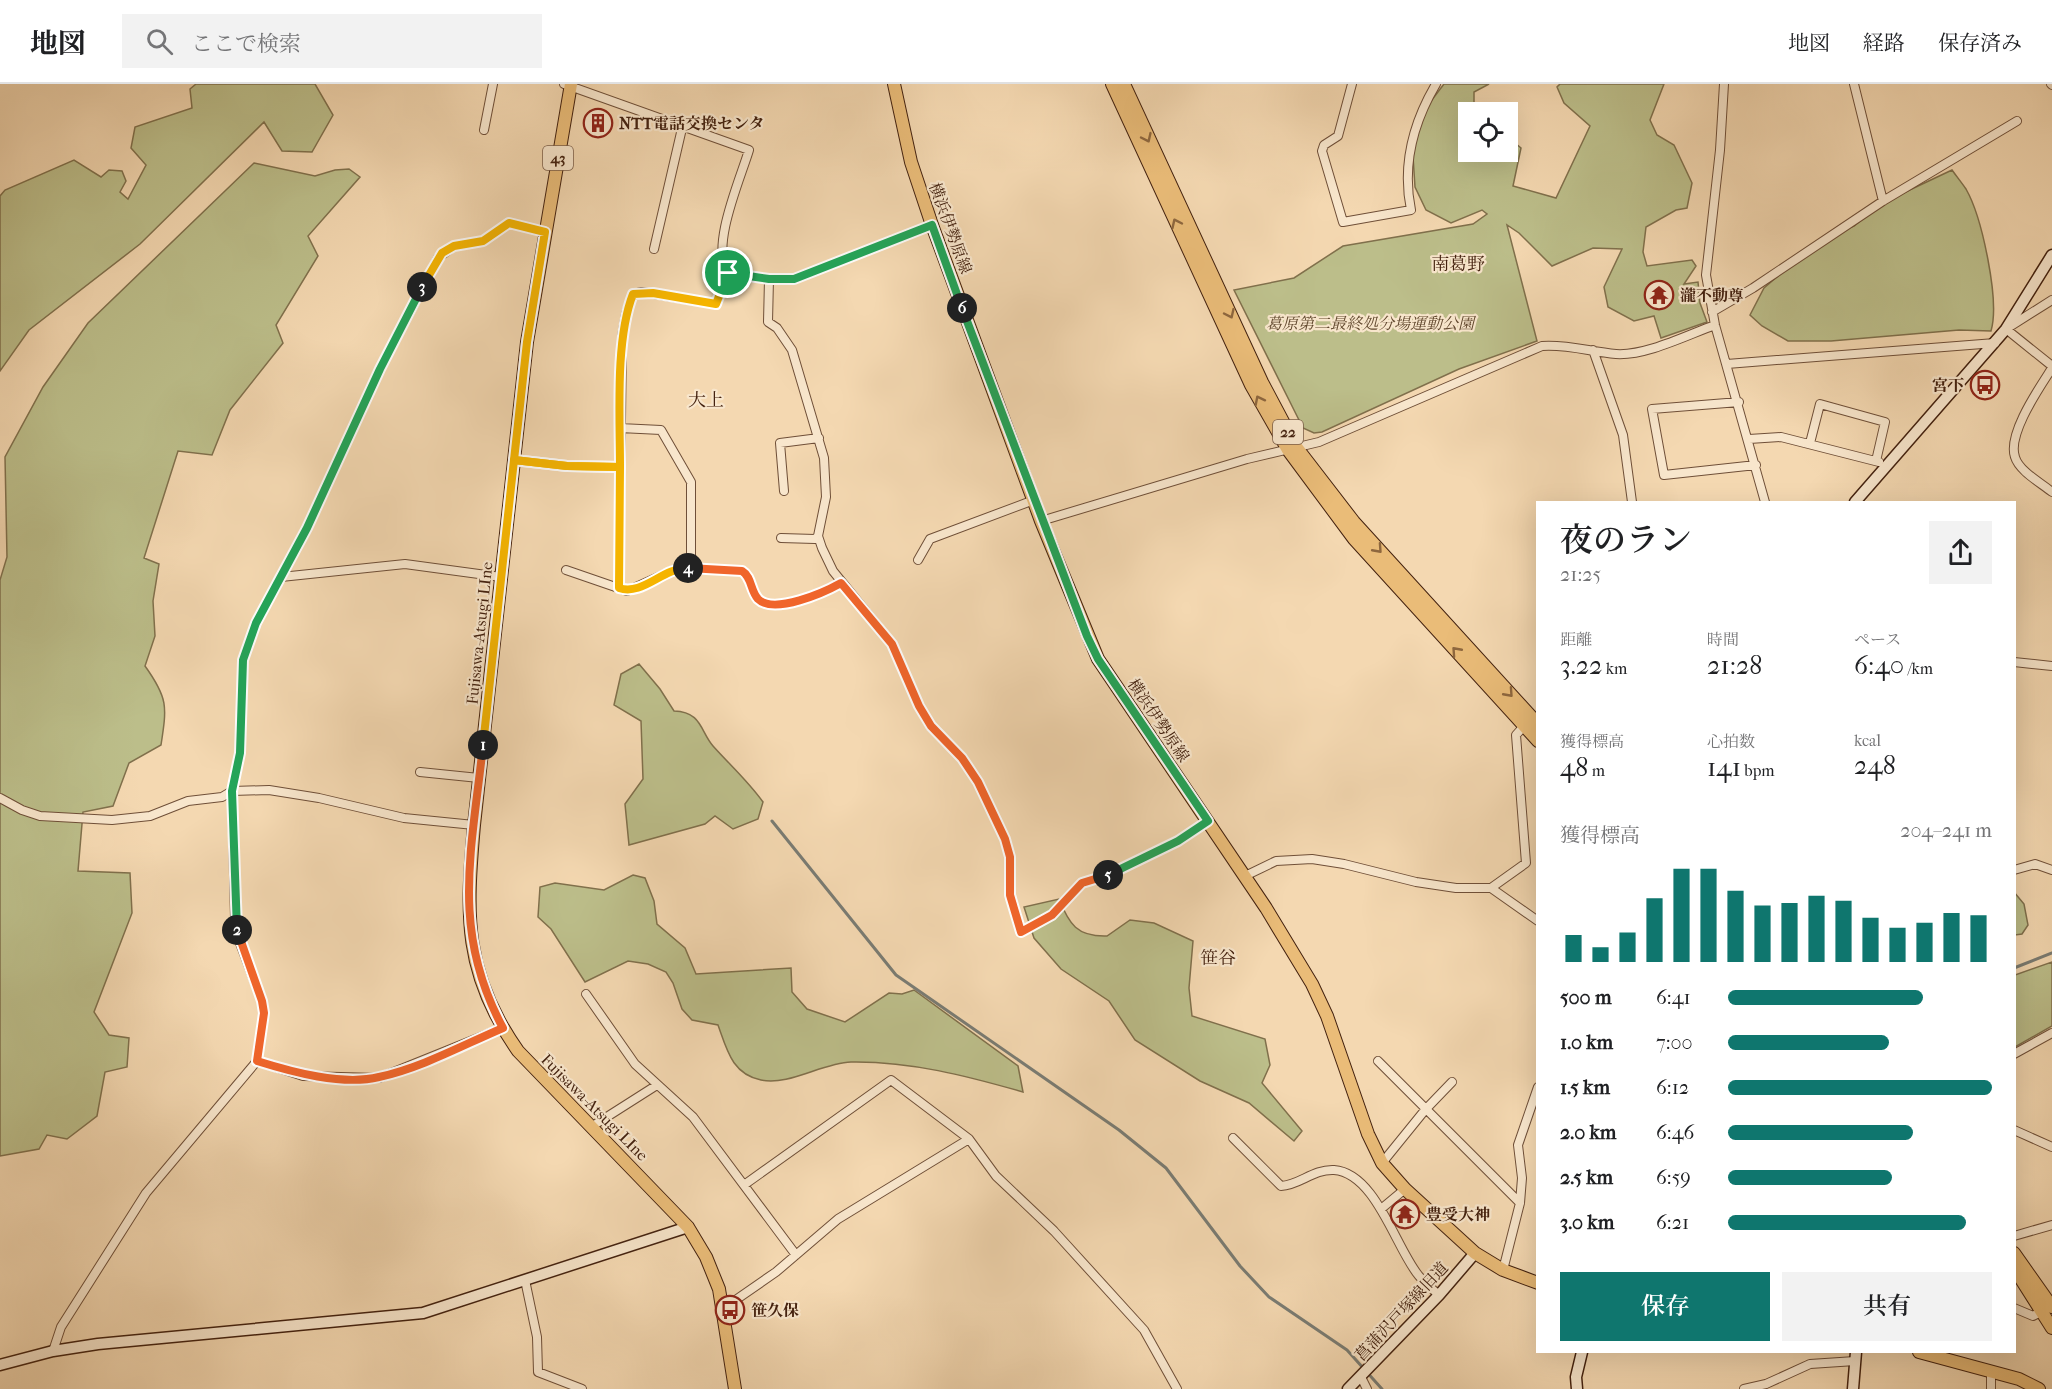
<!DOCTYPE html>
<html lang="ja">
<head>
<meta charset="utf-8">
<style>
  body { margin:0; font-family:"IM FELL French Canon","Noto Serif JP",serif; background:#f2f2f2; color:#202124; height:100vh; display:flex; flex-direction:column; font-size:22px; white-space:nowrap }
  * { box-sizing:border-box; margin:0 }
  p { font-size:20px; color:#757577 }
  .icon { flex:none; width:33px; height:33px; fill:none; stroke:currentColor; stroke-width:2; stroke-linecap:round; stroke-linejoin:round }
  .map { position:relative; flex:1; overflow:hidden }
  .side { position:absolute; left:1536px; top:417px; width:480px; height:852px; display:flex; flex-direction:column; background:#fff; border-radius:0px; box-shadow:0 6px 24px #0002 }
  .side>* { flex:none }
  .buttons { position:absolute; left:1458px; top:18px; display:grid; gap:12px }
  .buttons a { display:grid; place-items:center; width:60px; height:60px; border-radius:0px; background:#fff; box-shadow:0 6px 24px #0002; font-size:30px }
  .pin { position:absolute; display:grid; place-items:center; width:51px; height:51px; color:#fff; margin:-26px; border:3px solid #fff; border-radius:50%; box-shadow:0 2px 6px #0007 }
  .km { position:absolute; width:30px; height:30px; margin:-15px; border-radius:50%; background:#222; color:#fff; font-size:16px; line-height:30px; text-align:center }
  .round { display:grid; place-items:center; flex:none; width:63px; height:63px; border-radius:0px; background:#f2f2f2 }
  .head { display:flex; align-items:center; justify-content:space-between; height:102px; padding:0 24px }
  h1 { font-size:33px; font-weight:600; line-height:45px }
  .figures { display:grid; grid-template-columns:repeat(3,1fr); gap:9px; height:102px; padding:6px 24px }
  .figures div { display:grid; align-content:center }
  .figures b { font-size:26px; font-weight:600 }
  .figures small { font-size:16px; font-weight:400 }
  .figures p { font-size:16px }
  .chart { height:168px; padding:12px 24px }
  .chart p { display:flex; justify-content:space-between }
  .chart svg { width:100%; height:108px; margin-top:6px; stroke:#0f766e; stroke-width:6 }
  .button { display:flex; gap:12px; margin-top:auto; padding:12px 24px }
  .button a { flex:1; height:69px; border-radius:0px; background:#0f766e; color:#fff; font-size:24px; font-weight:600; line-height:69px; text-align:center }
  .button a+a { background:#f2f2f2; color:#202124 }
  ul { padding:0 24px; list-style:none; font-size:20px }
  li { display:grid; grid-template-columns:96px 72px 1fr; align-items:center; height:45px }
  li i { height:15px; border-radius:8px; background:#0f766e }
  header { display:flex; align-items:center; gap:36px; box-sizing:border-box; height:84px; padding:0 30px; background:#fff; border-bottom:2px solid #e0e0e0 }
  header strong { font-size:28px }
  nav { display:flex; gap:33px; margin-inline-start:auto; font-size:21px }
  .search { width:420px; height:54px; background:#f2f2f2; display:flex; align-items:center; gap:15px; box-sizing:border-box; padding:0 21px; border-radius:0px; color:#757577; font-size:22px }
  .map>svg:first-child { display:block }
</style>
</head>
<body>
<header>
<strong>地図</strong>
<div class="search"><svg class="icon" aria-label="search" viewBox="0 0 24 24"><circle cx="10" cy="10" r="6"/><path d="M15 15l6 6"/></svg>ここで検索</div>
<nav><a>地図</a><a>経路</a><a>保存済み</a></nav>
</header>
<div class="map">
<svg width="2052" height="1305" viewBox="0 0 2052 1305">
  <rect width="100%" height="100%" fill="#f4d8b1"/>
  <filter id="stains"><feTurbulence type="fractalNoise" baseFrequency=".00333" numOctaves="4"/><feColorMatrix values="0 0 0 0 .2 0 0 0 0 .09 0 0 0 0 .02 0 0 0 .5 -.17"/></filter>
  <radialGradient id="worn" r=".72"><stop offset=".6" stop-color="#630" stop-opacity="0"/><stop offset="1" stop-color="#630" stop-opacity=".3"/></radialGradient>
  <path fill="#bcbe8a" stroke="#80704c" stroke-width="1.5" d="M196,0H315L333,31L312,68L282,67L264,38L140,160L29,246L0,287V112L5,106L74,76L101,93L109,86L122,87L126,97L120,108L128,115L146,81L131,64L135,43L192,24L190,5Z
    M1444,0H1489L1474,8V28H1468V68H1508V53L1521,64L1513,102L1556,114L1590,42L1564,19L1557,3L1560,0H1664L1650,36L1657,51L1674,61L1692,99L1687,124L1676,126L1646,143L1643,168L1647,182L1692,176L1696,182L1684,200L1698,198L1700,219L1707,238L1661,254L1654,232L1634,237L1608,223L1604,203L1622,165L1593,164L1552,182L1519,149L1507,141L1537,257L1459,285L1322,348L1314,349L1303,344L1234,206L1294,194L1343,162L1473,140L1487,130L1482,126L1451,139L1426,126L1415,103L1412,57L1428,21Z
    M254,79L315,92L335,86L349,85L360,93L308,152L318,172L276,241L283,259L230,326L212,371L178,367L144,474L159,480L153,517L155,552L145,582C168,614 167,622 161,661L129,679L113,722L83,728L78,787L130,789L132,829L94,928L109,951L129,954L127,983L105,988L97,1032L67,1055L47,1051L39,1065L0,1072V496L7,473L5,373L43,303L88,239Z
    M1952,86C1957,93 1962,99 1966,105C1982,133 2000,217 1991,247L1959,246L1831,257H1788L1762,242L1750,231L1764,204L1822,154L1854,142L1882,119Z
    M639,580L660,605L674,627C702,628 700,647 713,662C730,681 748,697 763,718L758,735L733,745L715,732L705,740L629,761L625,720L643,695L641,637L614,621L621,590Z
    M633,791L645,794L654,817L657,840L685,864L696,890L791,884L792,908L807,925L845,938L889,909L902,910L914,906L1018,982L1023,1008C967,992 910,977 851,978C822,979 789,1002 761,996C732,990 727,966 718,941L692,936L682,925L673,899L666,888L648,880L628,877L585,898L551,845L538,833L540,803L555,799L604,806Z
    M2014,808L2024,820L2028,841L2022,850L2015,851Z
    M1059,815C1069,840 1077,853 1107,852L1130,836L1154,839L1193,857L1189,904L1192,932L1265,955L1270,981L1262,999L1302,1047L1294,1057L1249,1019L1200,997L1135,956L1109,917L1061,885L1034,854L1024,823Z
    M2052,878V942L2015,963V891Z"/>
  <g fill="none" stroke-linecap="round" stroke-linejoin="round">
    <path stroke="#7a7c73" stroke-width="3" d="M772,737L896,891L1119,1046L1166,1084L1240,1182L1269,1213L1347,1266L1382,1305
      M2014,884L2052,869"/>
    <g stroke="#6f4f38" stroke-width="10">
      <path id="street" d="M564,0L749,66C740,96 710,163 728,189L769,195H794L932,141
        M1352,0L1338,52L1324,61L1322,67L1343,138L1411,126C1402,82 1413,39 1436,0
        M1724,0L1720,66L1706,191L1715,241L1765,418
        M1854,0L1883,117
        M2051,0L2052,1
        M484,46L493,0
        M654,165L683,40
        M769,195L768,238L777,244L792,266L824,374L826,413L818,452L822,464L833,487L892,560L919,622L931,643L962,674L978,698L1005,755L1010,773V811L1021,848L1051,831L1082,799L1109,790L1178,757L1208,737
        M2052,216L2006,245L2052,282
        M1712,228L1753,204L1883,117L2017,37
        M1593,266L1623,351L1632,418
        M1727,280L1995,259
        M2052,284C2040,303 2007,350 2015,373C2019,387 2041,399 2052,408
        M1739,318L1652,325L1664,391L1756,381
        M620,344L661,346L691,398V484
        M1749,355L1781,353L1879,378
        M1810,359L1820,320L1885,338L1876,377
        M514,376L567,382L620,383
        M784,407L780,359L819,354
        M1041,437L1247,375L1319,358L1542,262C1568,260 1591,268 1616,270C1646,272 1687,251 1715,241
        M781,454L815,455L818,452
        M918,476L930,455L1034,416
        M566,486L627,507L678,484L742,487C752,493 750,506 758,515C774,531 825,508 841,499
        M281,493L405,480L501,493
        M619,504L622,252L626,230L633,210L642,208L716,220L728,189
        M2014,578L2052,582
        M420,688L479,694
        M0,714L22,726L40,732L112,736L150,732L188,717L222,713L232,707L269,706L319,714L404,734L474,741
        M2014,786L2035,780L2052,786
        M1245,792L1276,777L1312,775L1344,780L1416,798L1456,804H1491L1526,779L1516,651L1524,642
        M1491,804L1538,837
        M586,910L635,980L693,1033L796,1171
        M2014,970L2052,949
        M257,977L303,992L379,994L503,944
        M1378,977L1520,1119
        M591,1043L657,1001
        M2014,1046L2052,1063
        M1233,1054L1281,1102C1300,1101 1313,1085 1334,1086C1376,1089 1396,1165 1419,1192C1425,1199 1432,1205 1439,1211
        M1382,1079L1425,1026L1452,998
        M744,1101L891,996L969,1055L996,1092L1054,1147L1144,1246L1177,1305
        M1381,1125L1405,1105
        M2014,1152L2052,1141
        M1503,1186L1520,1119L1522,1094L1518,1061L1538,1003
        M525,1196L537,1253L538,1288L582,1305
        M724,1224L776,1188L838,1135L969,1055
        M2014,1224L2033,1232L2043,1227
        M53,1267L61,1243L146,1109L257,977L264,929L262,917L240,859L235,834L232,707L240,669L243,576L256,539L307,444L380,285L438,174L454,162L483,157L509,139L545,148
        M1991,1286V1305
        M1361,1293L1367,1305
        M1744,1305L1766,1300L1810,1280L1855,1277"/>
    </g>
    <g stroke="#43210f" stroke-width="13">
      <path id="secondary" d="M1855,418L2006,245L2052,171
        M0,1281L53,1267L98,1260L423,1229L688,1143
        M1348,1305L1439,1211L1475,1169
        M1577,1305L1576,1293L1582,1268
        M1853,1305L1856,1268"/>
    </g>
    <g stroke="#43210f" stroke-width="14">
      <path id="primary" d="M571,0L527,258L474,741C466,831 463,889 518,967L688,1143L706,1173L719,1205L735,1305
        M894,0L911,78L932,141L1041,437L1098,575L1266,824L1312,900L1327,932L1368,1050L1382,1079L1405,1105L1475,1169L1503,1186L1538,1199
        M1112,0L1251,301L1288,366L1354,455L1538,657
        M1124,0L1262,298L1297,364L1354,438L1538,640
        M2014,1169L2052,1223
        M2014,1184L2052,1244
        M1919,1268L2019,1295L2039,1305"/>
    </g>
    <use href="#street" stroke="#f8e6cc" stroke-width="8"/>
    <use href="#secondary" stroke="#f8e6cc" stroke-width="10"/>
    <use href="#primary" stroke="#eabc78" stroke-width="12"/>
  </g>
  <defs><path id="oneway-chevron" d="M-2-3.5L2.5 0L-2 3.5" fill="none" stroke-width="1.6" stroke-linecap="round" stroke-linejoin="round" transform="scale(1.5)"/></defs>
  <g stroke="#8e673e">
    <use href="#oneway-chevron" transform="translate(1147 54) rotate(65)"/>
    <use href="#oneway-chevron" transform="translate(1176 139) rotate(-115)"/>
    <use href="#oneway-chevron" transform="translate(1230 230) rotate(65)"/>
    <use href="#oneway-chevron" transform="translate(1259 316) rotate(-117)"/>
    <use href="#oneway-chevron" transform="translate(1378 465) rotate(48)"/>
    <use href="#oneway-chevron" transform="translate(1456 567) rotate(-132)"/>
    <use href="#oneway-chevron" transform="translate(1509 609) rotate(48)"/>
  </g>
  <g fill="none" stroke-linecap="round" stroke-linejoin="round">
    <g stroke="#fff" stroke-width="12">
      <path id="split-1" d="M483,661L514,376L567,382L620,383C620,332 615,256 633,210L653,209L716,220L728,189"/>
    </g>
    <g stroke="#fff" stroke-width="12">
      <path id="split-2" d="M237,846L262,917L264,929L257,977C292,988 343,1002 379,993C421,984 463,961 503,944C450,846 472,766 483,661"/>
    </g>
    <g stroke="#fff" stroke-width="12">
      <path id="split-3" d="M237,846L232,707L240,669L243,576L256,539L307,444L380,285L422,203"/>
    </g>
    <g stroke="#fff" stroke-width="12">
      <path id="split-4" d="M422,203L442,169L454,162L483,157L509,139L545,148L527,258L514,376L567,382L620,383L619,504C643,512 662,484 688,484"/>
    </g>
    <g stroke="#fff" stroke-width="12">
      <path id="split-5" d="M688,484L742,487C752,493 750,506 758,515C774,531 825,508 841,499L892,560L919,622L931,642L962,674L978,698L1005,755L1010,773V811L1021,848L1052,831L1082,799L1108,791"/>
    </g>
    <g stroke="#fff" stroke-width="12">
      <path id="split-6" d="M962,224L1087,552L1098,575L1208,737L1178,757L1108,791"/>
    </g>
    <g stroke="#fff" stroke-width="12">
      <path id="split-7" d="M728,189L769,195H794L932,141L962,224"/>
    </g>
    <use href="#split-1" stroke="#f5b400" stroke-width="8"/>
    <use href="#split-2" stroke="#f0652b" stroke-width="8"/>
    <use href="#split-3" stroke="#22a559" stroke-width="8"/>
    <use href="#split-4" stroke="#f5b400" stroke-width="8"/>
    <use href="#split-5" stroke="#f0652b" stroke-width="8"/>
    <use href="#split-6" stroke="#22a559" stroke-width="8"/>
    <use href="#split-7" stroke="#22a559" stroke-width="8"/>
  </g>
  <defs>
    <g id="building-ring" transform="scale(1.5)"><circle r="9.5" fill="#f8e6cc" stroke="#8f2418" stroke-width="1.5"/><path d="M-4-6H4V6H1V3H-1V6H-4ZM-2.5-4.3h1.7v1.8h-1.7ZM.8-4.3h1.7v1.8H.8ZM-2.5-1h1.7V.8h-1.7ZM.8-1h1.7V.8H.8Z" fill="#8f2418"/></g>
    <g id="temple-ring" transform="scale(1.5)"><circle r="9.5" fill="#f8e6cc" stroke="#8f2418" stroke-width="1.5"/><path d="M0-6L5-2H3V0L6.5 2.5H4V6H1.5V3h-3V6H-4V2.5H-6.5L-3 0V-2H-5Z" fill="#8f2418"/></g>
    <g id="bus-ring" transform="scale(1.5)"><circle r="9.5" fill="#f8e6cc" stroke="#8f2418" stroke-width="1.5"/><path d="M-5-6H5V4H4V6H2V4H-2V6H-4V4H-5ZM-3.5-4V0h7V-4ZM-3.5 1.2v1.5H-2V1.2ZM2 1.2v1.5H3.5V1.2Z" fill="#8f2418"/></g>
  </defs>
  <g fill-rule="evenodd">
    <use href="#building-ring" x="598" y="39"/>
    <use href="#temple-ring" x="1659" y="211"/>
    <use href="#bus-ring" x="1985" y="301"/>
    <use href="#temple-ring" x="1405" y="1130"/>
    <use href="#bus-ring" x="730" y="1226"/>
  </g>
  <g text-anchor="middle" stroke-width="4.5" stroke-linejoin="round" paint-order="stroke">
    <g fill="#f8e6cc" stroke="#795c48" stroke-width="1.5">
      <rect x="543" y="62" width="30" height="24" rx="4.5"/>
      <rect x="1273" y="336" width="30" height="24" rx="4.5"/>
    </g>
    <g font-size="15" font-weight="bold" fill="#43210f">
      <text x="558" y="79">43</text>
      <text x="1288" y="353">22</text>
    </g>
    <g font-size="16" font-weight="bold" fill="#43210f" stroke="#f8e6cc" text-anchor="start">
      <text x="619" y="45">NTT電話交換センタ</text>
      <text x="1680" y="217">瀧不動尊</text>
      <text x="1964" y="307" text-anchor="end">宮下</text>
      <text x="1426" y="1136">豊受大神</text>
      <text x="751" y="1232">笹久保</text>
    </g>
    <g font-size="16" fill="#43210f" stroke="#f8e6cc">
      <text transform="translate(951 144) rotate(70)" y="6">横浜伊勢原線</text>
      <text transform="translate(479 549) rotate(-84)" y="6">Fujisawa-Atsugi LIne</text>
      <text transform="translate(1159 636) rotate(56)" y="6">横浜伊勢原線</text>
      <text transform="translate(595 1023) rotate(45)" y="6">Fujisawa-Atsugi LIne</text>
      <text transform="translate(1401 1227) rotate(-47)" y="6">菖蒲沢戸塚線旧道</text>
    </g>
    <g font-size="16" font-style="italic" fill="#61482e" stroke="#f8e6cc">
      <text x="1370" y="245">葛原第二最終処分場運動公園</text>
    </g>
    <g font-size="18" fill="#43210f" stroke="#f8e6cc">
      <text x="1458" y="186">南葛野</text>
      <text x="706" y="322">大上</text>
      <text x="1218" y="880">笹谷</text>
    </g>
  </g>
  <rect width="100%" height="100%" filter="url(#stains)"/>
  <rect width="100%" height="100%" fill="url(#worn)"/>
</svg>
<div class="buttons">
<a><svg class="icon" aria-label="locate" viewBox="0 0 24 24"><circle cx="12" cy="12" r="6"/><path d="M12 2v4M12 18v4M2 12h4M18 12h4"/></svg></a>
</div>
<div class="pin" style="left:728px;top:189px;background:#1e9e55"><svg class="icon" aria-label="arrive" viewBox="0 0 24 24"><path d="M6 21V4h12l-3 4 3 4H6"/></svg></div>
<b class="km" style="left:483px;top:661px">1</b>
<b class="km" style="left:237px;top:846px">2</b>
<b class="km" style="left:422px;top:203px">3</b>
<b class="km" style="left:688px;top:484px">4</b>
<b class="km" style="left:1108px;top:791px">5</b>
<b class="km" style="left:962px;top:224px">6</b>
<section class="side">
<div class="head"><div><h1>夜のラン</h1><p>21:25</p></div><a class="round"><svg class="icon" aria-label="share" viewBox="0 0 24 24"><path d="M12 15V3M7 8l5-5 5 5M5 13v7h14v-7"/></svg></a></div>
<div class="figures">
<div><p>距離</p><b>3.22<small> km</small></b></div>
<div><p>時間</p><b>21:28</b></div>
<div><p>ペース</p><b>6:40<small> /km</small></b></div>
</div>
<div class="figures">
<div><p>獲得標高</p><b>48<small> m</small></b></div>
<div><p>心拍数</p><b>141<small> bpm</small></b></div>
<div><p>kcal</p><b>248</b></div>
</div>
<div class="chart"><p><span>獲得標高</span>204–241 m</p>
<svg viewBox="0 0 160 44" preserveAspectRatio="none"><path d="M5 44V33M15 44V38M25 44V32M35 44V18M45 44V6M55 44V6M65 44V15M75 44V21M85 44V20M95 44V17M105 44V19M115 44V26M125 44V30M135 44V28M145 44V24M155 44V25"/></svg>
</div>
<ul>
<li><b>500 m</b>6:41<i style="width:74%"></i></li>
<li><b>1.0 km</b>7:00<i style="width:61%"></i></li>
<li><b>1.5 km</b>6:12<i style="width:100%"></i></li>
<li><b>2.0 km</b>6:46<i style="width:70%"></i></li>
<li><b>2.5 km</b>6:59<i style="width:62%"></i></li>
<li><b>3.0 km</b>6:21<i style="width:90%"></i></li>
</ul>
<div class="button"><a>保存</a><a>共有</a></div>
</section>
</div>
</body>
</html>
